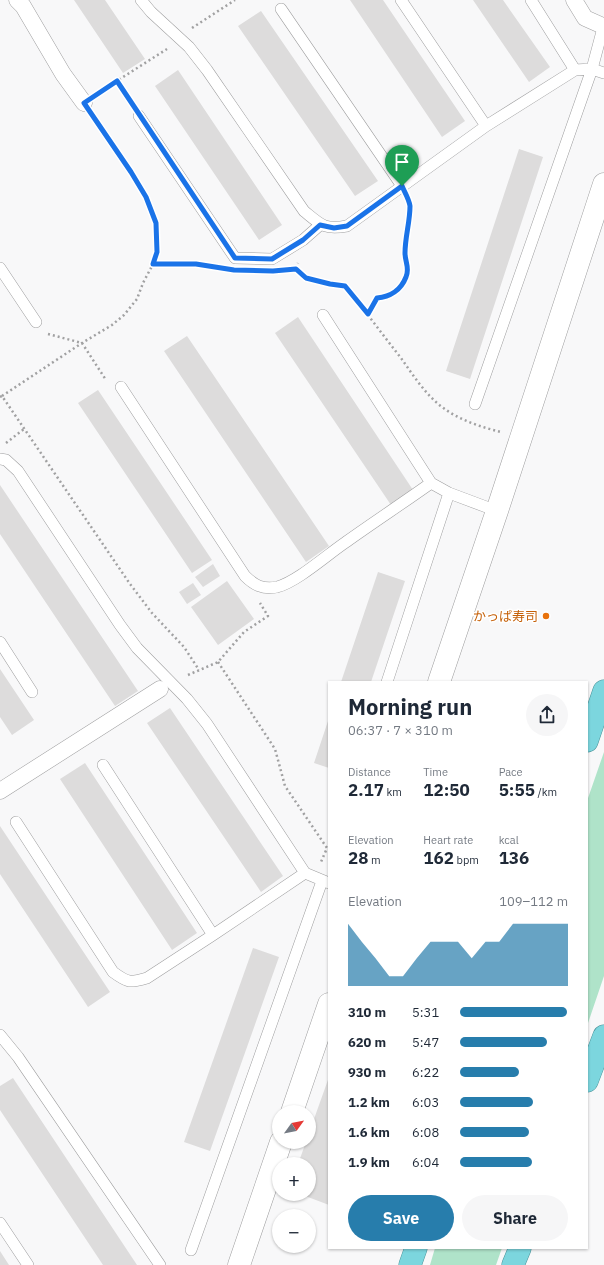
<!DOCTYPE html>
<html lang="en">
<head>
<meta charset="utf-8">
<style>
  body { margin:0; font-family:"IBM Plex Sans","Noto Sans JP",sans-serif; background:#f6f6f7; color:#1f2937; height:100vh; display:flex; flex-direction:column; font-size:15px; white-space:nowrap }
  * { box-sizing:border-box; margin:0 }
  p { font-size:13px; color:#747a83 }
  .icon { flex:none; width:22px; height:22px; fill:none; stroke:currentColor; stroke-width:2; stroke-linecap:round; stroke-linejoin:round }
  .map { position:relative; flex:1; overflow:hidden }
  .side { position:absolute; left:328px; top:681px; width:260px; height:568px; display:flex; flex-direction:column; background:#fff; border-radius:0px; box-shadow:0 1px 3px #0004 }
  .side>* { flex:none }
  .needle { width:26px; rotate:57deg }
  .tools { position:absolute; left:272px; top:1105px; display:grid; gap:8px }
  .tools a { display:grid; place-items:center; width:44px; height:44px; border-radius:50%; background:#fff; box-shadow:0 1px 3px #0004; font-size:20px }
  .pin { position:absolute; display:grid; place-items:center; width:34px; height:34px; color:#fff; margin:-41px -17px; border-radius:50% 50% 50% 0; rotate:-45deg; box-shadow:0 0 4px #0007 }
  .pin .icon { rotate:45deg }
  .round { display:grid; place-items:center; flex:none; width:42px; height:42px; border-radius:21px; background:#f6f6f7 }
  .head { display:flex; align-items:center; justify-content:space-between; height:68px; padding:0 20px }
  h1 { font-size:22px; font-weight:700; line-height:30px }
  .figures { display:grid; grid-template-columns:repeat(3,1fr); gap:6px; height:68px; padding:4px 20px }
  .figures div { display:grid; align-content:center }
  .figures b { font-size:17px; font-weight:700 }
  .figures small { font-size:11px; font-weight:400 }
  .figures p { font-size:11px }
  .chart { height:112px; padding:8px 20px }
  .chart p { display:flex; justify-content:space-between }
  .chart svg { width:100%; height:72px; margin-top:4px; fill:#277dac; opacity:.7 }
  .action { display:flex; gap:8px; margin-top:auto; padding:8px 20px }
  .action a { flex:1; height:46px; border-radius:24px; background:#277dac; color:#fff; font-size:16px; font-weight:700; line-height:46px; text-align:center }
  .action a+a { background:#f6f6f7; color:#1f2937 }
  ul { padding:0 20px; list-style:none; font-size:13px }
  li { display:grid; grid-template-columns:64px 48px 1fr; align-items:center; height:30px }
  li i { height:10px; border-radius:5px; background:#277dac }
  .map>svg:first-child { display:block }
</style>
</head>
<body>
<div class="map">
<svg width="604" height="1265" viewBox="0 0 604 1265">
  <rect width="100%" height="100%" fill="#f8f8f9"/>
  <path fill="#afe3c9" d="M604,752V976L587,1026V801Z
    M435,1248H502L496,1265H430Z"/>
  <path fill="#dddcdc" d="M74,0H105L145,59L123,73Z
    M350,0H383L465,121L442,137Z
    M473,0H503L550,67L529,82Z
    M261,11L378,181L355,196L238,26Z
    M178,70L282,225L259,240L155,86Z
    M519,149L543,157L470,379L446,371Z
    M298,317L413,490L391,505L275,333Z
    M187,336L329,546L306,562L164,351Z
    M98,390L212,560L192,573L78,403Z
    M0,485L138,691L115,706L0,534Z
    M213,564L220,576L203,587L195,577Z
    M378,572L405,581L371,682H341Z
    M227,581L254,619L218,645L191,607Z
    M193,583L201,595L187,604L179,592Z
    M0,669L34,720L12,735L0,717Z
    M170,708L283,876L261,892L147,723Z
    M329,718V768L314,763Z
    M85,763L197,933L172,950L60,779Z
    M0,826L110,992L88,1007L0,874Z
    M253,948L279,957L210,1151L184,1142Z
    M329,1077V1205L300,1194H309V1164H298L306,1142H309V1133Z
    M13,1078L137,1265H103L0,1110V1086Z
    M0,1251L9,1265H0Z"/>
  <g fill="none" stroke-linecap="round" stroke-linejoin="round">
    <g stroke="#9e9e9f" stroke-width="12">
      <path id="service" d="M141,0L151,12L189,47L207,70L304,211C321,225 324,230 347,226L486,126L575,70L592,69L604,73
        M401,0L486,126
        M531,0L575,70
        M281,9L402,186
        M139,116L235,258L272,259L303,240L320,225
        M0,268L36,322
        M323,315L431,483L449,493L497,511
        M121,387L245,576C254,585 263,590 277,587C297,582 328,554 346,542C374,522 403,503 431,483
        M475,404L592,69L604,24
        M0,459L6,460L18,471L120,625L137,648L187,699L207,724L305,873L329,883
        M0,642L32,692
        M387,682L449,493
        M103,765L213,935
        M16,822L113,972C128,983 130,983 147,978L213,935L305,873
        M0,1035L18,1057L160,1265
        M0,1223L28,1265
        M191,1250L322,881"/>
    </g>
    <g stroke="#9e9e9f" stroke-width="17">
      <path id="pedestrian" d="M17,0L23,6L63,74L84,103
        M574,0L585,18L603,26
        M0,791L160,689"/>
    </g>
    <g stroke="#9e9e9f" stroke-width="23">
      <path id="tertiary" d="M439,682L497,511L604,184
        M292,1112L329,1004
        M239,1265L281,1142"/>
    </g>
    <g stroke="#4a9298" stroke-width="23">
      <path id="trunk" d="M587,741L604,691
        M587,1081L604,1036
        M410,1265L416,1248
        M513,1265L520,1248"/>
    </g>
    <path stroke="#a1a1a2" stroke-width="2.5" stroke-dasharray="2 3" stroke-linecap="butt" d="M192,28L235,0
      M117,81L130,102
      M98,93L167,49
      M95,119L131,172L146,197L156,223L157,252L153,264
      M296,269L306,278L330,284L345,286C364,309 382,334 401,358C413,375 425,394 442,407C459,420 481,427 501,432
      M287,270L296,269L298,263
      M368,314L377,298L384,297L393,294L400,287L406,278L408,265L405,254L410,207L409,201
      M48,334L82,343L106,380
      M2,396L82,343L112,325L124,315L137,299L143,283L153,264H196L220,267
      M0,397L2,396L130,584L152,613L184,647L199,670
      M6,443L24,429
      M218,662L275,749L285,786L327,848L321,862
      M188,675L218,662L244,632L268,616L260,603"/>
    <use href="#service" stroke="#fff" stroke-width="11"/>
    <use href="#pedestrian" stroke="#fff" stroke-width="16"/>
    <use href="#tertiary" stroke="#fff" stroke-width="22"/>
    <use href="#trunk" stroke="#7cd6de" stroke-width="22"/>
  </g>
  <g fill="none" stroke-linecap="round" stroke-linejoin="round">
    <g stroke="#fff" stroke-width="8">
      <path id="route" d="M117,81L235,258L272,259L303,240L320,225L334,228L347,226L402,186C405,193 409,199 410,206C410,222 405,237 405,253C405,262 410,268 406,277C401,290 390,297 377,298L368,314L345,286L330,284L306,278L296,269L273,271L234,270L196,264H153L157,252L156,223L146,197L131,172L84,103Z"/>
    </g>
    <use href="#route" stroke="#1a73e8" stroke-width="5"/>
  </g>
  <circle fill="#e8710a" stroke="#fff" stroke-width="1.5" cx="546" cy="616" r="4"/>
  <g text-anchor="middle" stroke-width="3" stroke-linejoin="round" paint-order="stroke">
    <g font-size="13" fill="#c56008" stroke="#fff" text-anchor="end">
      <text x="538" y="621">かっぱ寿司</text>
    </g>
  </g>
</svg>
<div class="tools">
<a><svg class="needle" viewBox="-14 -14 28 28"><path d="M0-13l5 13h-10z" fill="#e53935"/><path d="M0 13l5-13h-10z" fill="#747a83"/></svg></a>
<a>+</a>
<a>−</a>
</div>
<div class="pin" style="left:402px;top:186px;background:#1e9e55"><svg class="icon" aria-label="arrive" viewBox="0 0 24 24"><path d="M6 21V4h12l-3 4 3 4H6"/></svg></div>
<section class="side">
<div class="head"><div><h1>Morning run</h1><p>06:37 · 7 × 310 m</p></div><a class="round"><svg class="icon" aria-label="share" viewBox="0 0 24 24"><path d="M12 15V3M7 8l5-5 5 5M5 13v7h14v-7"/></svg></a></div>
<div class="figures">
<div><p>Distance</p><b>2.17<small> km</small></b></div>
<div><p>Time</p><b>12:50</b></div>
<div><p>Pace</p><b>5:55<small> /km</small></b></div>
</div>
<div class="figures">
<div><p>Elevation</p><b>28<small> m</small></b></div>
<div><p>Heart rate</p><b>162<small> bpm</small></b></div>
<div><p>kcal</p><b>136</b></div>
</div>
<div class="chart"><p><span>Elevation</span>109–112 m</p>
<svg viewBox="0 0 160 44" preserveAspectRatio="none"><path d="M0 44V6L10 17L20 27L30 38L40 38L50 27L60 17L70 17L80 17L90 27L100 17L110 17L120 6L130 6L140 6L150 6L160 6V44z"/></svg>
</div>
<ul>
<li><b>310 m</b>5:31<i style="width:99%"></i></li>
<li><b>620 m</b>5:47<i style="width:81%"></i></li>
<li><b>930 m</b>6:22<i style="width:55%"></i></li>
<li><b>1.2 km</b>6:03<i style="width:68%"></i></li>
<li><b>1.6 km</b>6:08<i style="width:64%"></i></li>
<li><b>1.9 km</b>6:04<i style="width:67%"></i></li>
</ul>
<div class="action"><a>Save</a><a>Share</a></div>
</section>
</div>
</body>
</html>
